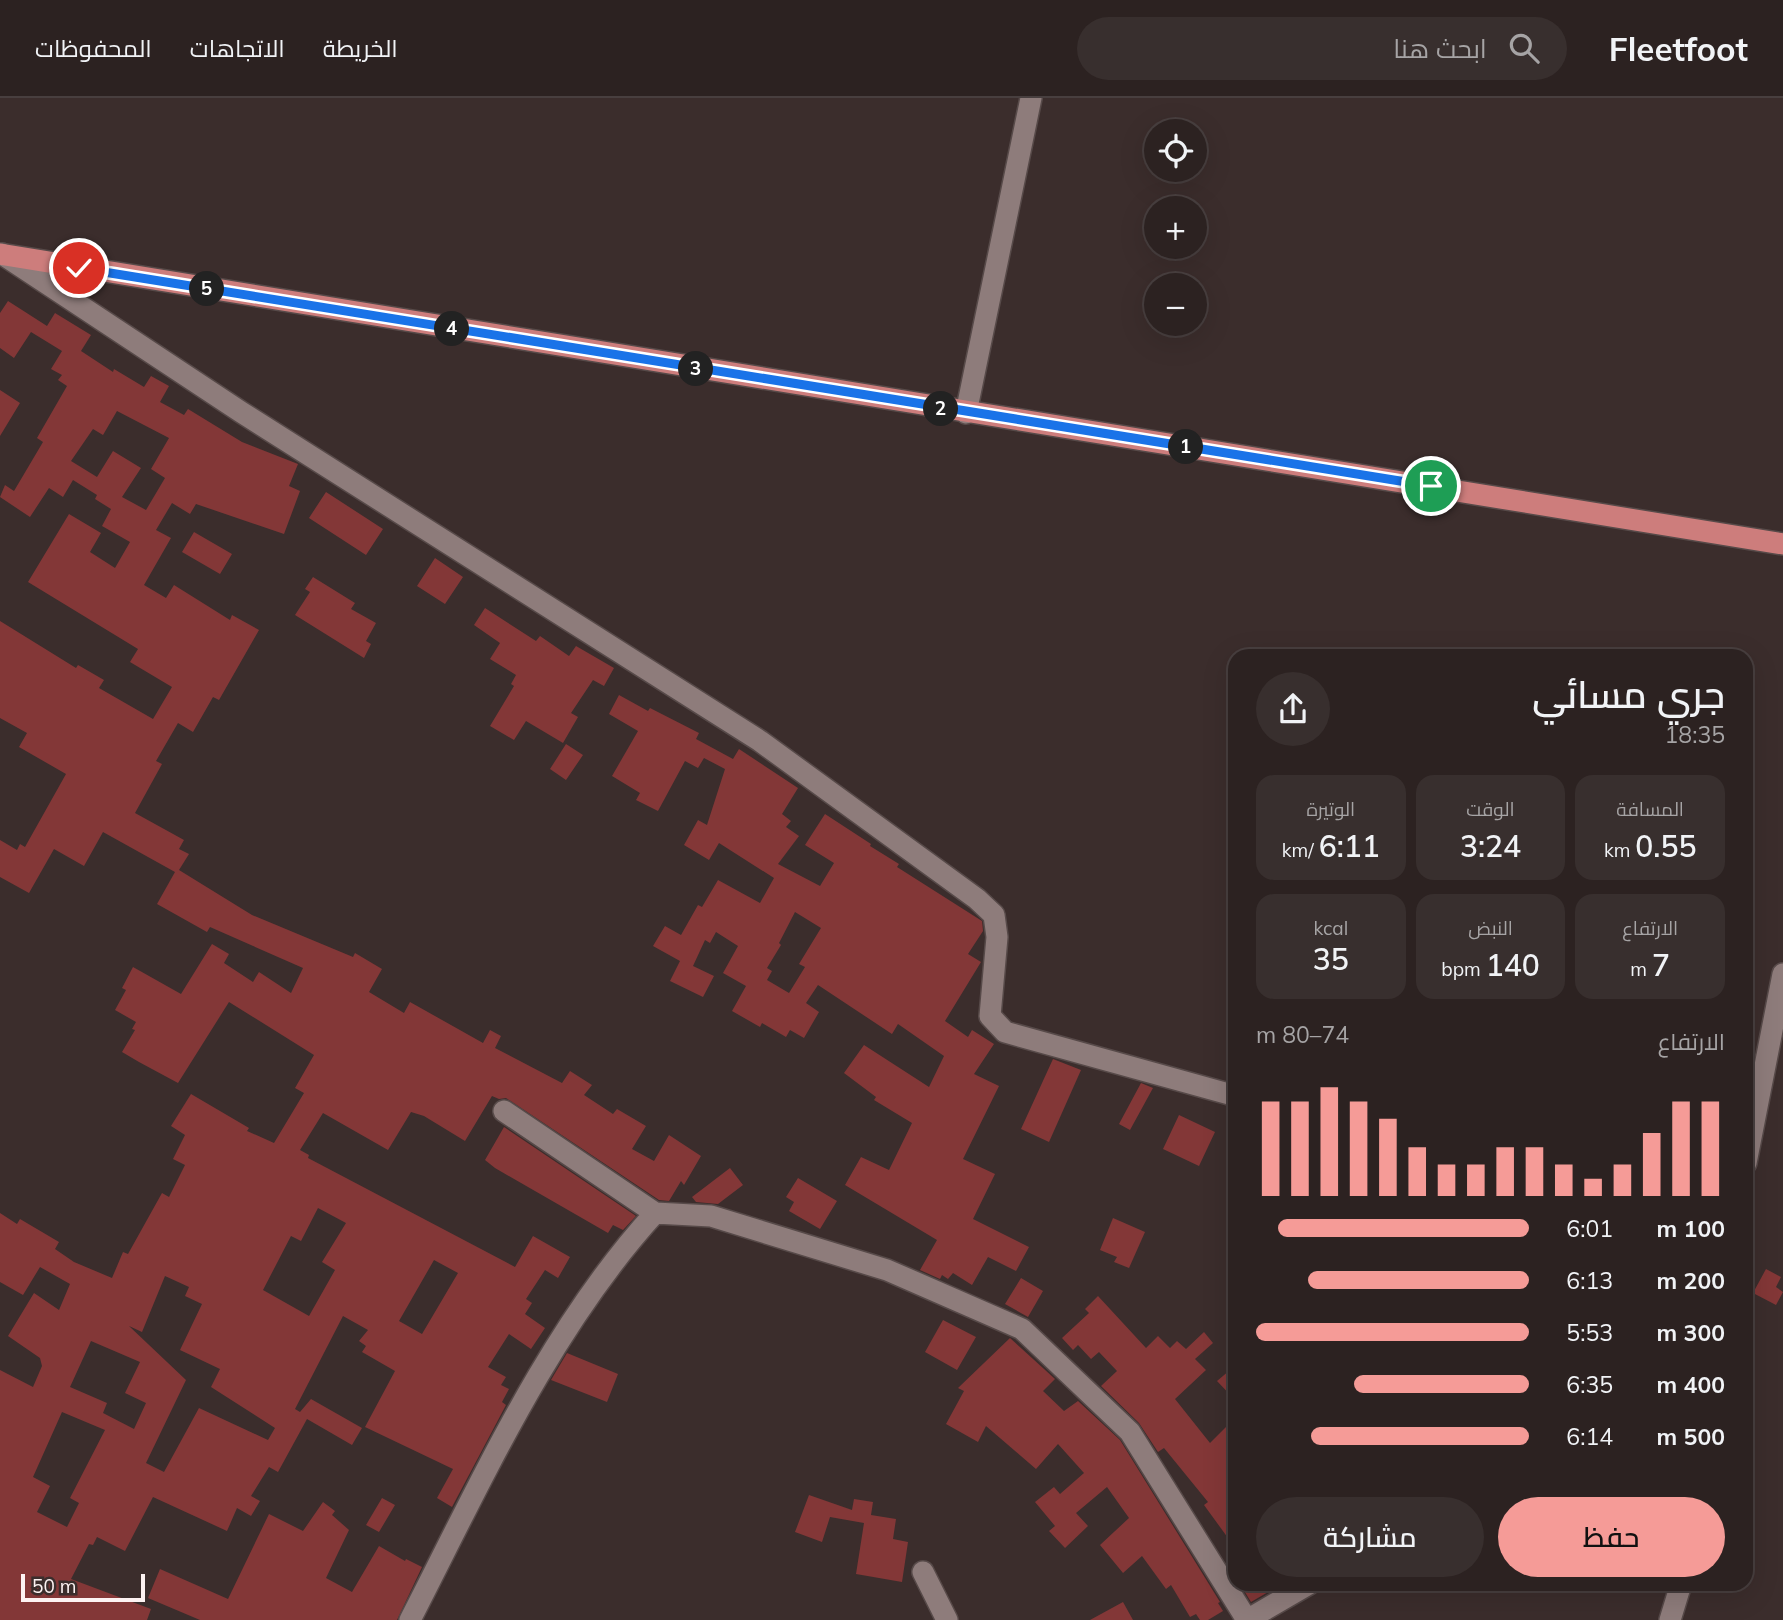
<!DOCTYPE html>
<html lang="ar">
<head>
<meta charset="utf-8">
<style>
  body { margin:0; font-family:Mulish,Cairo,sans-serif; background:#382f2e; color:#f1f3f6; direction:rtl; height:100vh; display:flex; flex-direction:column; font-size:26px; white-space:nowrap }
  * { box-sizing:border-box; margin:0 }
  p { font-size:23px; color:#a6a4a5 }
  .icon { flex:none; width:38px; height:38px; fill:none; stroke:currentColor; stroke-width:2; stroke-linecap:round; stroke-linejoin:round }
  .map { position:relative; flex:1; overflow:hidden; direction:ltr }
  .drawer { position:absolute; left:1228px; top:551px; width:525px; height:942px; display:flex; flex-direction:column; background:#2c2221; border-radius:21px; box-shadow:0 7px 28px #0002,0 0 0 2px #483f3f; direction:rtl }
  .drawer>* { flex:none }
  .fabs { position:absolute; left:1144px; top:21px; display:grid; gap:14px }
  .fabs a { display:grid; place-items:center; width:63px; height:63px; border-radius:50%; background:#2c2221; box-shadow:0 7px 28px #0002,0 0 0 2px #483f3f; font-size:35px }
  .scale { position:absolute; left:21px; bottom:18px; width:124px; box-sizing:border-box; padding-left:7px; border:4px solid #fdf2f2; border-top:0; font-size:19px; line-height:24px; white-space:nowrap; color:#fdf2f2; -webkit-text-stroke:5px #3b2d2c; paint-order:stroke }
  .pin { position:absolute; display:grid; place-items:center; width:60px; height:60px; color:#fff; margin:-30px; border:4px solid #fff; border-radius:50%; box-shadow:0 2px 7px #0007 }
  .km { position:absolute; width:35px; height:35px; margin:-18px; border-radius:50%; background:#222; color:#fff; font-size:19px; line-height:35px; text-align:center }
  .round { display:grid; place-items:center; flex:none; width:74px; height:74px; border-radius:37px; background:#382f2e }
  .headline { display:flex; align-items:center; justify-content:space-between; height:119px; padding:0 28px }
  h1 { font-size:38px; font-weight:600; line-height:52px }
  .stats { display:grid; grid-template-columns:repeat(3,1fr); gap:10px; height:119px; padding:7px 28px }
  .stats div { display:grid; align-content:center; border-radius:18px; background:#382f2e; text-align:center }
  .stats b { font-size:30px; font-weight:600 }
  .stats small { font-size:19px; font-weight:400 }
  .stats p { font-size:19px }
  .chart { height:196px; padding:14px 28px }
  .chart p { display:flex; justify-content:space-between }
  .chart svg { width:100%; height:126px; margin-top:7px; stroke:#f59b97; stroke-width:6 }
  .button { display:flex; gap:14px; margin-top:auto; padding:14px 28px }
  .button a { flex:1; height:80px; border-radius:42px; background:#f59b97; color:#111; font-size:28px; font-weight:600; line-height:80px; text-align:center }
  .button a+a { background:#382f2e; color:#f1f3f6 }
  ul { padding:0 28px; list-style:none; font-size:23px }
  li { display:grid; grid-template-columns:112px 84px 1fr; align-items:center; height:52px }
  li i { height:18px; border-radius:9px; background:#f59b97 }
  header { display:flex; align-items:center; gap:42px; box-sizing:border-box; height:98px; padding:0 35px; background:#2c2221; border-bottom:2px solid #483f3f }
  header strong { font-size:33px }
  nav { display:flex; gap:38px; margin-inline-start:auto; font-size:24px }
  .search { width:490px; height:63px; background:#382f2e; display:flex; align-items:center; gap:18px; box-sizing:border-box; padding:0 24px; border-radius:38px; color:#a6a4a5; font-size:26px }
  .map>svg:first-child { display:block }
</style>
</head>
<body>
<header>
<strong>Fleetfoot</strong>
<div class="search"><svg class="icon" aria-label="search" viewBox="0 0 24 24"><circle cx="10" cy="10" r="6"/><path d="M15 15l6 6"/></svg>ابحث هنا</div>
<nav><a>الخريطة</a><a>الاتجاهات</a><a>المحفوظات</a></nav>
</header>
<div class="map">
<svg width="1783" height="1522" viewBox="0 0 1783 1522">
  <rect width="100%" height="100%" fill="#3b2d2c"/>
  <path fill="#833737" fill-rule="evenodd" d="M8,203L47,228L55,215L91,237L81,253L113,274L114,271L144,289L151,278L169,288L160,304L184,317L188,311L242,344L298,366L289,388L300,393L284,436L196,406L190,416L172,405L156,432L171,440L144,487L166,500L174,487L230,522L232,517L259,532L219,602L213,599L193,634L178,625L156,663L162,666L135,715L184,742L179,751L189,756L179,772L252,817L353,859L355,855L382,871L369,894L404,915L410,904L483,945L490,932L501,938L495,950L562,985L570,973L592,987L584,997L613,1016L617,1011L646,1028L632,1051L654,1063L669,1037L701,1058L684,1087L681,1083L669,1103L659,1102L506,1000L499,1001L492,998L465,1043L424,1018L411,1014L388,1052L323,1015L300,1052L309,1057L308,1060L515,1169L533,1138L570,1159L558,1180L545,1172L526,1201L532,1205L525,1216L545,1230L531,1251L509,1236L488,1269L506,1279L501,1287L509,1291L502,1304L506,1307L452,1409L437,1400L453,1371L365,1329L395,1273L362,1254L366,1248L359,1243L368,1232L343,1218L295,1311L300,1314L311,1301L362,1330L352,1347L307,1321L278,1374L269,1369L251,1398L260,1403L251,1418L237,1410L227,1433L153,1399L125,1453L97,1439L93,1447L89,1446L71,1481L151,1511L147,1522H0V1272L33,1289L42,1268L40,1260L8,1238L34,1195L59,1212L70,1186L40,1169L23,1197L0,1184V1115L17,1126L20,1121L59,1144L55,1151L74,1164L112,1180L123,1154L128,1156L162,1095L169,1099L185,1067L173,1061L185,1037L171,1028L191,996L249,1030L247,1033L274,1045L304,995L295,990L314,957L229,904L178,985L139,964L122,954L135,932L132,931L136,924L115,912L126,892L122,890L133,869L181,896L212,846L229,856L224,865L253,884L259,874L291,895L303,870L210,829L207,834L157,806L175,774L103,734L84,768L54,751L29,795L0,779V742L17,752L20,746L25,749L66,676L19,649L27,635L0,620V523L76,570L78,567L104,582L99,590L153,621L172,589L130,564L138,551L28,484L69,416L101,435L90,454L115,470L130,444L102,428L111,411L95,401L97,397L73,382L63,399L49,390L30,419L0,399L5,387L14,393L43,344L37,340L67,288L58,282L62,277L51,271L62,253L31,234L14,260L0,250V215ZM117,313L169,340L151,371L165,380L146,412L122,399L141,370L113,353L97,379L71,363L93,331L103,337ZM318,1110L346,1125L322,1164L335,1172L309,1218L263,1192L291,1138L301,1143ZM434,1162L458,1175L422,1236L399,1223ZM165,1178L189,1189L185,1198L202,1206L180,1252L220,1271L211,1289L275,1330L268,1342L199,1310L164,1374L146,1365L186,1282L129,1228L142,1234ZM91,1243L140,1264L125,1295L146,1305L134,1331L103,1315L107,1305L70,1289ZM62,1314L105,1332L70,1400L79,1405L67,1429L37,1414L50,1388L33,1379Z
    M0,292L20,305L0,338Z
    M326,394L383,431L366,457L309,420Z
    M194,434L232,456L220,476L182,454Z
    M435,460L463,479L445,506L417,488Z
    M313,479L355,505L351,511L376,525L366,543L371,546L364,560L295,517L310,494L305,491Z
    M485,510L536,543L540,538L569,558L576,548L614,570L604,588L593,582L571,615L578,619L563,645L526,623L514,642L490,628L514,588L511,586L516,577L490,561L500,545L474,527Z
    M619,597L648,613L650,610L699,635L696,641L733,661L739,651L798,690L782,716L791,723L786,729L799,738L778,766L820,788L834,765L805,747L825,716L871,746L870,748L899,766L897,769L982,823L983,833L968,856L981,864L945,923L968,939L972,932L994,946L974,976L999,988L963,1061L995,1076L973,1121L1029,1149L1016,1173L988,1159L972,1187L953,1175L948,1181L942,1177L940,1181L920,1172L937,1142L845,1087L861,1059L889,1072L912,1025L874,1002L876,999L844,975L864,947L929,989L944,958L898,926L892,936L818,887L806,905L819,914L804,940L790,932L786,939L762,925L760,929L732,913L746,888L723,875L738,848L716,834L710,845L705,842L693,868L714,878L703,899L670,883L680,863L653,848L665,828L681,837L698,807L702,809L718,782L760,805L774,780L719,745L709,762L684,747L698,722L707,727L725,671L704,660L698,670L685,663L658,713L636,702L640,695L612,678L638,633L609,616ZM795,814L821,830L799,866L805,869L789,895L767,882L772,873L767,870L781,847L779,845Z
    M566,646L583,657L566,682L550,671Z
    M1053,961L1081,972L1049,1044L1021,1031Z
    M1141,985L1153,990L1130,1032L1119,1026Z
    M1179,1017L1215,1034L1199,1068L1163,1051Z
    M504,1029L636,1118L623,1132L613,1127L608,1135L495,1070L485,1062Z
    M730,1070L743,1087L718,1106L696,1104L692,1099Z
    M798,1080L837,1103L820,1131L789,1113L794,1104L786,1099Z
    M1113,1120L1145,1134L1129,1170L1114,1164L1117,1159L1100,1152Z
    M1766,1171L1781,1179L1776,1189L1783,1194L1776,1207L1753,1195Z
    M1021,1180L1043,1193L1028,1219L1005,1206Z
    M1098,1198L1146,1250L1158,1238L1170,1250L1177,1243L1186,1251L1204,1234L1213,1245L1195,1261L1206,1272L1175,1301L1210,1345L1236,1319V1451L1204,1407L1208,1404L1164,1350L1158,1354L1139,1325L1101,1288L1117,1273L1099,1254L1091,1261L1078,1247L1073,1252L1062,1240L1089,1215L1085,1211Z
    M943,1222L976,1239L957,1272L925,1254Z
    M1010,1240L1055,1281L1043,1293L1064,1313L1078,1303L1120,1342L1220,1504L1218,1505L1223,1513L1208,1522H1200L1196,1516L1190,1519L1171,1487L1166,1491L1142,1458L1123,1475L1100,1447L1129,1420L1107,1389L1076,1415L1088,1428L1065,1450L1049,1433L1055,1428L1035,1404L1054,1389L1060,1396L1084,1375L1058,1346L1036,1371L986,1328L978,1344L946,1326L964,1293L958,1290Z
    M567,1255L618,1276L607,1304L551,1282Z
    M1236,1267V1303L1217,1283Z
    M809,1397L852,1412L854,1401L873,1404L871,1417L896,1421L893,1441L908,1444L902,1484L856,1476L864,1425L830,1419L822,1444L795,1434Z
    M382,1400L395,1407L379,1434L366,1427Z
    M323,1404L335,1413L332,1417L349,1432L326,1480L352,1494L379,1448L405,1463L406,1461L422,1469L397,1522H200L148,1500L160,1471L228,1501L269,1416L303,1433Z
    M1240,1486H1282L1251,1504Z
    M1123,1504L1133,1522H1090Z"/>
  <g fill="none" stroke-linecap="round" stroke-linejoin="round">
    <g stroke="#574a49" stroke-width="24">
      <path id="minor" d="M2,156L241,314L760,643L977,801L994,817L997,839L990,918L1005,934L1236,998
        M966,315L1031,0
        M504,1013L655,1115L711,1118L887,1172L1022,1231L1130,1334L1247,1522
        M1746,1065L1783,876
        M923,1474L947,1522
        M410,1522C481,1384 550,1230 655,1115
        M1247,1522L1309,1486
        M1670,1522L1681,1486"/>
    </g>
    <g stroke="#574a49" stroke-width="24">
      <path id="major" d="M0,156L1783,446"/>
    </g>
    <use href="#minor" stroke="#8e7c7b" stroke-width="21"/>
    <use href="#major" stroke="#cd7d7c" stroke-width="21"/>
  </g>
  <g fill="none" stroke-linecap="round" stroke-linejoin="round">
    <g stroke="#fff" stroke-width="14">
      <path id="route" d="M79,170L1431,388"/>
    </g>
    <use href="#route" stroke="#1a73e8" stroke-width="9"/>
  </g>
</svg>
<div class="fabs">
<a><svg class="icon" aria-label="locate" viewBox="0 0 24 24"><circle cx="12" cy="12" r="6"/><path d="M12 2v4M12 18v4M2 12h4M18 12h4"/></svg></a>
<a>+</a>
<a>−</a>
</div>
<div class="scale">50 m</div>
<div class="pin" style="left:1431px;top:388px;background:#1e9e55"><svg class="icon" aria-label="arrive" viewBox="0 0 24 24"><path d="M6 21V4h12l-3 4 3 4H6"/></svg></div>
<div class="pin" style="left:79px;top:170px;background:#d93025"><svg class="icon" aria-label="check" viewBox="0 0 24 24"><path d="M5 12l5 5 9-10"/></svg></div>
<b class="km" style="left:1186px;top:349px">1</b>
<b class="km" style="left:941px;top:311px">2</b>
<b class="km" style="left:696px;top:271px">3</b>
<b class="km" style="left:452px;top:231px">4</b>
<b class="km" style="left:207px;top:191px">5</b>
<section class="drawer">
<div class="headline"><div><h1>جري مسائي</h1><p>18:35</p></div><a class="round"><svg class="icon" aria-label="share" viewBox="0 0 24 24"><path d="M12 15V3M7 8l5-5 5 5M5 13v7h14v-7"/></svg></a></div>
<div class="stats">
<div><p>المسافة</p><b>0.55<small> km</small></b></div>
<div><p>الوقت</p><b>3:24</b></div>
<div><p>الوتيرة</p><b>6:11<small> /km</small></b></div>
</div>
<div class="stats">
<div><p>الارتفاع</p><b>7<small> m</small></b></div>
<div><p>النبض</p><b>140<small> bpm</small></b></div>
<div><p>kcal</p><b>35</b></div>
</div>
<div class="chart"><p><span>الارتفاع</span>74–80 m</p>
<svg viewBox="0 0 160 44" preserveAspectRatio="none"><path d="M5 44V11M15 44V11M25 44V6M35 44V11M45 44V17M55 44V27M65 44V33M75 44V33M85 44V27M95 44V27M105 44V33M115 44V38M125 44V33M135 44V22M145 44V11M155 44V11"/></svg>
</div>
<ul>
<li><b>100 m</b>6:01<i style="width:92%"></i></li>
<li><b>200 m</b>6:13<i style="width:81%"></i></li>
<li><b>300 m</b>5:53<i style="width:100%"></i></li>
<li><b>400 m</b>6:35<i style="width:64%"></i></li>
<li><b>500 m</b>6:14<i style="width:80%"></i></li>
</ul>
<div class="button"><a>حفظ</a><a>مشاركة</a></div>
</section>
</div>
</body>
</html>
